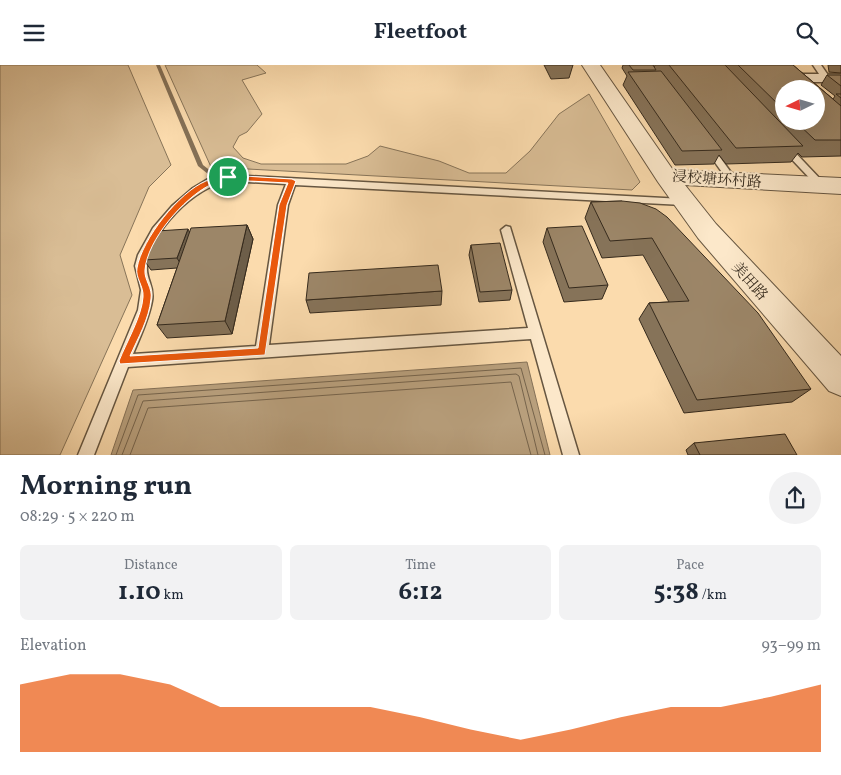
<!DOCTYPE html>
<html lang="en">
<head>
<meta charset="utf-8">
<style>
  body { margin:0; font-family:Vollkorn,"Noto Serif SC",serif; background:#f2f2f3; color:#1f2937; height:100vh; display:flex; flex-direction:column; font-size:19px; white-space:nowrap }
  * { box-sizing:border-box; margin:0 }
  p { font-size:16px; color:#747a83 }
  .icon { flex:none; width:28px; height:28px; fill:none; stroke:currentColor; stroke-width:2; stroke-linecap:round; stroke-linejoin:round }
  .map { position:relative; height:390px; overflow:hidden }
  .drawer { display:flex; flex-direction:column; background:#fff; flex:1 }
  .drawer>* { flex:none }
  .needle { width:32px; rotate:265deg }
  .tools { position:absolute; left:775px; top:15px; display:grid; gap:10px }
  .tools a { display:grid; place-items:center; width:50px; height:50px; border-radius:50%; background:#fff; box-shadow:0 5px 20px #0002; font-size:25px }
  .pin { position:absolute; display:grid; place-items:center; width:42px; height:42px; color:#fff; margin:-21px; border:2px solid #fff; border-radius:50%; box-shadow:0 1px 5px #0007 }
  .round { display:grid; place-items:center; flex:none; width:52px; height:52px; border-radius:26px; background:#f2f2f3 }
  .summary { display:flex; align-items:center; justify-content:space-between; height:85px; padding:0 20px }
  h1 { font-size:28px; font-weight:700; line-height:38px }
  .figures { display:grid; grid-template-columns:repeat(3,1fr); gap:8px; height:85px; padding:5px 20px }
  .figures div { display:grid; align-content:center; border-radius:8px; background:#f2f2f3; text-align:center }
  .figures b { font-size:25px; font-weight:700 }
  .figures small { font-size:14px; font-weight:400 }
  .figures p { font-size:14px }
  .chart { height:140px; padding:10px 20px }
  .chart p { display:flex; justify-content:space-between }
  .chart svg { width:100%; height:90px; margin-top:5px; fill:#ea580c; opacity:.7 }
  header { display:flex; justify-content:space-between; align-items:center; height:65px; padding:0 20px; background:#fff; font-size:22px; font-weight:700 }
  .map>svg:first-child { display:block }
</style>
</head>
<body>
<header><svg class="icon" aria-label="menu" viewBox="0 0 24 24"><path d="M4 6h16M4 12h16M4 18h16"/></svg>Fleetfoot<svg class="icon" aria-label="search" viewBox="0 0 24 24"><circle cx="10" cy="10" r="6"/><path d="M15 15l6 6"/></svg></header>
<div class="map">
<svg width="841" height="390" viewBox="0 0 841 390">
  <rect width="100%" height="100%" fill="#fbdbad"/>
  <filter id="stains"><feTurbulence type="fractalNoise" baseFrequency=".004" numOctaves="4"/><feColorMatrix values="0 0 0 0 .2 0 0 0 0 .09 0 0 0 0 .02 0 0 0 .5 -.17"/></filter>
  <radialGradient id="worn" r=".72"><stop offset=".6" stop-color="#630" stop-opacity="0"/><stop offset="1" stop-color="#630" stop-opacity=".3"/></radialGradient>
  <path fill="#d9bd95" stroke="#877459" d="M0,0H128L171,100L149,122L120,190L132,230L60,390H0Z
    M165,0H257L266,8L242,15L262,49L247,67L239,71L233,82L243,93L261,99H346L368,91L380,81L439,96L469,108H506L530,86L559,49L589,29L640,117L632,125L211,102Z"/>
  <path fill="#b89f7c" stroke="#847056" d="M527,297L550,390H111L133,325Z"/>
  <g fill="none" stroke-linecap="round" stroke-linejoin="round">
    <path stroke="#76644c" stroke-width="1" d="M116,390L138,330L521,303L545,390
      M122,390L143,336L516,309L519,311L538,390
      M130,390L148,343L511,317L531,390"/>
    <path fill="#847056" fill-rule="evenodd" d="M156,0H160L203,100L212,107V109H208L198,101Z"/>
    <g stroke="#665641" stroke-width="3">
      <path id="service" d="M813,0H821L830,13L829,15H823Z
        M708,79L711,80L735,113V117H729L704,82Z
        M785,79L788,80L824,118L826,120L824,122H818L782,84L781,82Z
        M229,110L683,134L688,137L683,140L295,120L288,140L269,280L528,263L501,165L506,161L510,162L579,390H563L531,274L128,302L94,390H78L138,245L141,225L135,201L138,190L153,163L172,141L193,123L208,114ZM229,116L286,119L278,140L256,281L133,289C140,272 149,254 152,236C155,221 146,215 147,202C148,168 196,120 229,116Z"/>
    </g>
    <g stroke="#665641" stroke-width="3">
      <path id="minor" d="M772,0H788L800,9H841V17H792Z"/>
    </g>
    <g stroke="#665641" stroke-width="2">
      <path id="tertiary" d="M582,0H600L673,105L841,113V129L685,120L716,159L841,291V331L829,326L698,173L658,117Z"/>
    </g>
    <use href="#service" fill="#fce8ca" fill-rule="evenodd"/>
    <use href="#minor" fill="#fce8ca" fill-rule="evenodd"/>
    <use href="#tertiary" fill="#fce8ca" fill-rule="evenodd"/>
  </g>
  <path fill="#867359" stroke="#352a1d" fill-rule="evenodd" d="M544,0H573L569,13L551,14Z
    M623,0H653L654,2L655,0H793L833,34L835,31L821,20L827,10H841V91L802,92L798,88L791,97L726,99L719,90L714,99L675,100L623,20L627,11L622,3ZM784,24L816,56H784Z
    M828,0H841V8L829,7Z
    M622,136L811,324L792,337L684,348L639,254L649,238L669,237L643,190L602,193L585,153L591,137Z
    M247,160L253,174L232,269L167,273L157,260L177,203L151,205L144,195L189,167Z
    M547,163L608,220L602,234L564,237L543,177Z
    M471,180L512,225L510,235L479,237L469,190Z
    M442,226L441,240L310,248L306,235Z
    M694,378L797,390H688L686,385Z"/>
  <path fill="#6d5e49" stroke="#352a1d" d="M247,160L253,174L232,269L225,256Z
    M188,164L193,174L183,203L177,193Z"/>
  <path fill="#9c8668" stroke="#352a1d" d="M629,0H653L656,5H633Z
    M669,0H725L803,81L736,83Z
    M738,0H793L841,41V75H815L795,56H816V24H784V45Z
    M661,6L722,85L682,86L628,7Z
    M827,10H841V21Z
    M836,29H841V33Z
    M622,136L640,138L656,144L667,152L758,248L811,324L697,335L649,238L689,236L652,173L610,176L591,137Z
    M247,160L225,256L157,260L191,163Z
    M582,161L608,220L569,223L547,163Z
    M188,164L177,193L144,195L157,166Z
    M500,178L512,225L480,227L471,180Z
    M438,200L442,226L306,235L309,208Z
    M785,369L797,390H700L694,378Z"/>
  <path fill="#ea580c" stroke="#fff" fill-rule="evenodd" d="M228,110L292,114L296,116L287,140L265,290L120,299L119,296C126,278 142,251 143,232C144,221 135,213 137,203C142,174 179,127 206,116C213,113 221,112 228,110ZM229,115L288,118L279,140L258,283L130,291C138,273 149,254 151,234C153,223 144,215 145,205C147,175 184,133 210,120C216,117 223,116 229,115Z"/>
  <g text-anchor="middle" stroke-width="4" stroke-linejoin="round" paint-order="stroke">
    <g font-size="15" fill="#352a1d" stroke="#fce8ca">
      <text transform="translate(717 114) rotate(4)" y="5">浸校塘环村路</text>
      <text transform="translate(750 216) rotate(48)" y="5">美田路</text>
    </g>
  </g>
  <rect width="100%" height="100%" filter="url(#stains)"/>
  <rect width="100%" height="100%" fill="url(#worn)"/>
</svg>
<div class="tools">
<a><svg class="needle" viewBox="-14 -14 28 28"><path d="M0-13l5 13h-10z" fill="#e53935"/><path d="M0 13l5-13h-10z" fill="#747a83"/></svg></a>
</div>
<div class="pin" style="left:228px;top:112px;background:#1e9e55"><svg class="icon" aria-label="arrive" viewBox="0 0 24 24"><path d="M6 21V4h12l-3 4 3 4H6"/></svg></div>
</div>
<section class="drawer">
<div class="summary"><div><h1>Morning run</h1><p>08:29 · 5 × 220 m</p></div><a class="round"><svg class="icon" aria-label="share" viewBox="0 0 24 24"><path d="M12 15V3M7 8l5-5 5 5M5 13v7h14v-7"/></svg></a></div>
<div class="figures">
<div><p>Distance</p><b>1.10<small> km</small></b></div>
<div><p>Time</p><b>6:12</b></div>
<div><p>Pace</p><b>5:38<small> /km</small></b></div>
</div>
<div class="chart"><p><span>Elevation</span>93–99 m</p>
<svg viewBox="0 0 160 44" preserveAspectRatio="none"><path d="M0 44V11L10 6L20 6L30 11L40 22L50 22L60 22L70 22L80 27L90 33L100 38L110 33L120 27L130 22L140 22L150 17L160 11V44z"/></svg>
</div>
</section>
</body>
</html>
